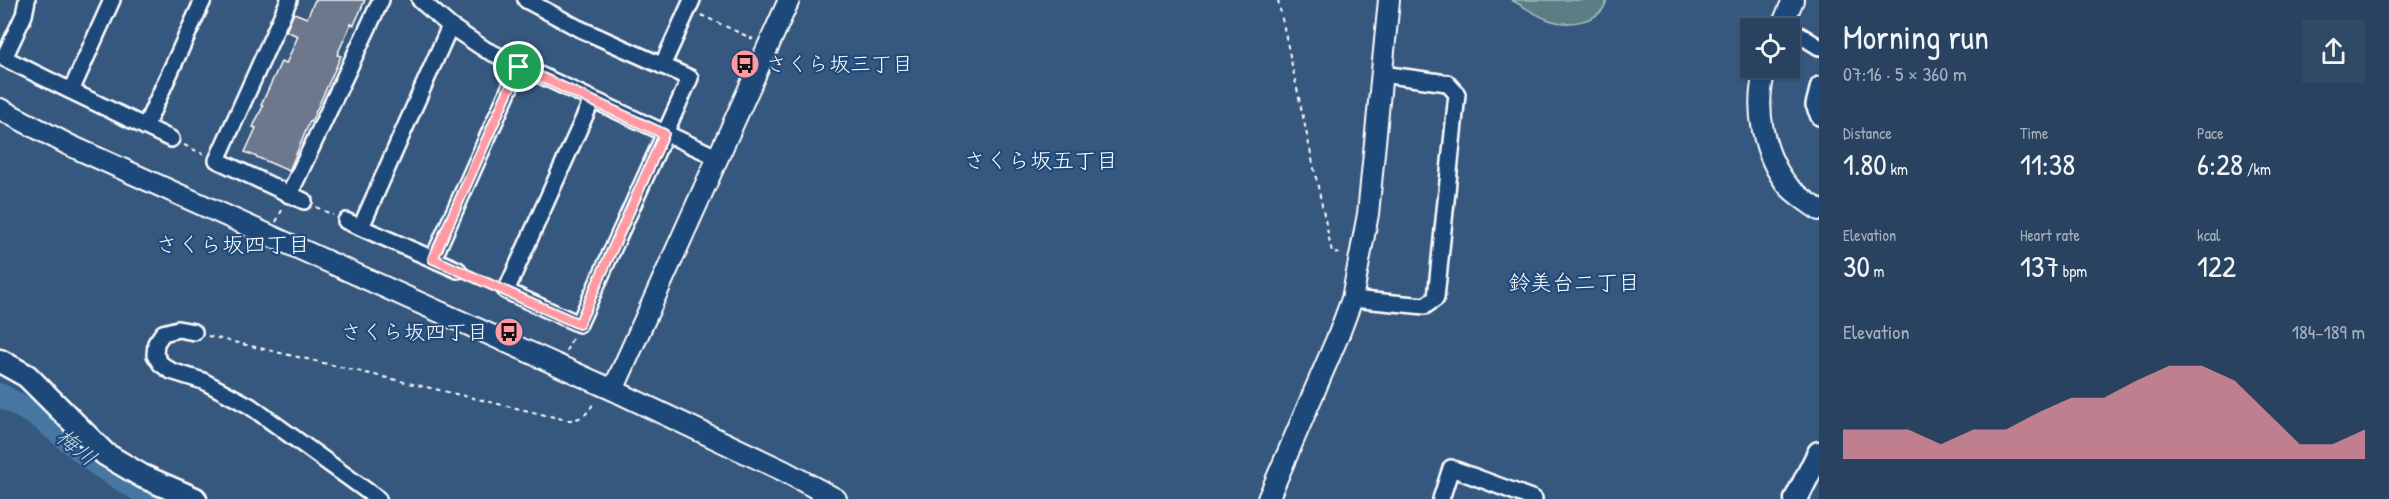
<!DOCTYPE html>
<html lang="en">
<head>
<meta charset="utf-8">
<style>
  body { margin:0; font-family:"Patrick Hand","Klee One",sans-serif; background:#304965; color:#f1f3f6; height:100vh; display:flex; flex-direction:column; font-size:22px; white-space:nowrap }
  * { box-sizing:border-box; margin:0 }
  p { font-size:20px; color:#a5b0bd }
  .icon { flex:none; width:33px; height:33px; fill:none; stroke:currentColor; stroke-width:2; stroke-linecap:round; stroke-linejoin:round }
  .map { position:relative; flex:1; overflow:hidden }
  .side { display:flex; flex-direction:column; background:#28425f; width:570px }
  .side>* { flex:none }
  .buttons { position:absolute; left:1740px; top:18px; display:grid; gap:12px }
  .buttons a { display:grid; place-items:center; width:60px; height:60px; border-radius:0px; background:#28425f; box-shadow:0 2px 4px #0004,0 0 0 2px #445b74; font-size:30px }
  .pin { position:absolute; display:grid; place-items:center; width:51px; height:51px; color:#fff; margin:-26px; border:3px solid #fff; border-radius:50%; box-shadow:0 2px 6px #0007 }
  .round { display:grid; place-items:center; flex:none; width:63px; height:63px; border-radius:0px; background:#304965 }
  .summary { display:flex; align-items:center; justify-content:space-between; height:102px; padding:0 24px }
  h1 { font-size:33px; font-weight:600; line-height:45px }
  .figures { display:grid; grid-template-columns:repeat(3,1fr); gap:9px; height:102px; padding:6px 24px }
  .figures div { display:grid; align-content:center }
  .figures b { font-size:30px; font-weight:600 }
  .figures small { font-size:16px; font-weight:400 }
  .figures p { font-size:16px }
  .chart { height:168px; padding:12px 24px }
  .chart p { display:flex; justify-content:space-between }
  .chart svg { width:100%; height:108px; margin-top:6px; fill:#ff9aa2; opacity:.7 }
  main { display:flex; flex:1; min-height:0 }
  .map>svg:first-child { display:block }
</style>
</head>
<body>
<main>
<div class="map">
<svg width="1819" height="499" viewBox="0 0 1819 499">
  <rect width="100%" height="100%" fill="#36587f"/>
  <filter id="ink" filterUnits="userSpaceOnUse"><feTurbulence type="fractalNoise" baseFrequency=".0167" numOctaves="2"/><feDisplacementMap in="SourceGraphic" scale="12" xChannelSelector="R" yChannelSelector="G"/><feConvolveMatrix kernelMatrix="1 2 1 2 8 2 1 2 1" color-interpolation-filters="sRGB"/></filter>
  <g filter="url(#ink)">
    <path fill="#5a7e83" stroke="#acbec1" stroke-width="1.5" d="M1511,0H1607C1602,22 1568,27 1549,20C1535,15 1524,6 1511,0Z"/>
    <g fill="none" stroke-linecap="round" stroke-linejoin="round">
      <path stroke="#4577a2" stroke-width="24" d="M0,395L40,417L97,464L154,499"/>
    </g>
    <path fill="#6d788c" stroke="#fff" stroke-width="1.5" d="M315,0H365L354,25L351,24L337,55L341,56L311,122L310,121L289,171L245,152L256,128L253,127L263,106L261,105L281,62L286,64L298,36L286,31L294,13L307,18Z"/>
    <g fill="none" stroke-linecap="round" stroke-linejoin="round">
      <g stroke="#fff" stroke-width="20">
        <path id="minor" d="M27,0L24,15L4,58L71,91
          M112,0L71,91L171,139
          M289,0L217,160L304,201
          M420,0L450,26L486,50L719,158
          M526,0L578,28L690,78L579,324L506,291L592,100
          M1790,29L1819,47
          M662,66L692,0
          M1819,85L1814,105L1819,117
          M145,127L203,0
          M289,195L381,0
          M346,221L458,270
          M361,227L450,26
          M433,259L519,67
          M1352,299L1425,306L1436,298L1457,94L1447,83L1382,74
          M194,332L178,329L163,333L156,343L155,355L161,364L171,371L203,381L250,406L378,499
          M1441,499L1451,468L1534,499"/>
      </g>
      <g stroke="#fff" stroke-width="24">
        <path id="tertiary" d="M1781,28L1793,0
          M1766,68C1753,106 1763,156 1789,187C1798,196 1809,203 1819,210
          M0,109L69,145L613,390L784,471L836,499
          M613,390L789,0
          M1268,499L1339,334L1352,299L1368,214L1389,0"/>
      </g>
      <g stroke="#fff" stroke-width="27">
        <path id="secondary" d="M0,361L27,376L105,454L142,476L195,499
          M1796,499L1819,453"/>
      </g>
      <path stroke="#fff" stroke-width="2" stroke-dasharray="4.5 4.5" stroke-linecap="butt" d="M1278,0L1332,252L1344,255
        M701,15L753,39
        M184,145L203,154
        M316,207L333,215
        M276,222L283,208
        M472,276L494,286
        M208,336L567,420C581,420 589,414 594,401
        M566,351L573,337"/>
      <use href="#minor" stroke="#1f4a7a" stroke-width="15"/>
      <use href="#tertiary" stroke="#1f4a7a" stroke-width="20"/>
      <use href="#secondary" stroke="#1f4a7a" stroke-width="22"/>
    </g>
  </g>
  <g fill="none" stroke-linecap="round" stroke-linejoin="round" filter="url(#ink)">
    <g stroke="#fff" stroke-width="12">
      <path id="route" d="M519,67L664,134L579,324L433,259Z"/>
    </g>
    <use href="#route" stroke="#ff9aa2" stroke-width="8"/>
  </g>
  <defs>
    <g id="bus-disc" transform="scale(1.5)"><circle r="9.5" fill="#ff9aa2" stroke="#1f4a7a"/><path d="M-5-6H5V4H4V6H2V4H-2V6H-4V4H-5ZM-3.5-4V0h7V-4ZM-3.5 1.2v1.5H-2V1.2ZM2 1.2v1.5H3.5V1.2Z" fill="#111"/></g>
  </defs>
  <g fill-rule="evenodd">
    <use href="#bus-disc" x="745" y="64"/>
    <use href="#bus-disc" x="509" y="332"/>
  </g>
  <g text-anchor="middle" stroke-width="4.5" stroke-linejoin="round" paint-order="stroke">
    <g font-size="21" fill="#fff" stroke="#1f4a7a" text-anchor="start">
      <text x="766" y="71">さくら坂三丁目</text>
      <text x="488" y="339" text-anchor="end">さくら坂四丁目</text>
    </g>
    <g font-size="22" fill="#fff" stroke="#1f4a7a">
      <text x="1041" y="168">さくら坂五丁目</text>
      <text x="233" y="252">さくら坂四丁目</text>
      <text x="1574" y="290">鈴美台二丁目</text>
    </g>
    <g font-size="22" font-style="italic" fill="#d0dde8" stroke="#1f4a7a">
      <text transform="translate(77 447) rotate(39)" y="8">梅川</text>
    </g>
  </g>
</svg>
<div class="buttons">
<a><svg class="icon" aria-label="locate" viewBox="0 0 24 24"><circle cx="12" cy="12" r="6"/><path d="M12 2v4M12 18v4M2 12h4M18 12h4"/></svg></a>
</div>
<div class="pin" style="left:519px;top:67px;background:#1e9e55"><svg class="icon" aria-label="arrive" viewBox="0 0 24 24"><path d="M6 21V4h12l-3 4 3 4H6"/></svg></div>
</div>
<section class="side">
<div class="summary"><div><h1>Morning run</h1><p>07:16 · 5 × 360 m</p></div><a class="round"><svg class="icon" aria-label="share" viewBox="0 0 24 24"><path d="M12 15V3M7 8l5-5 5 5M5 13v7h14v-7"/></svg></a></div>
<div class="figures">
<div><p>Distance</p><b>1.80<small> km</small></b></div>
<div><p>Time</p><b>11:38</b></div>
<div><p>Pace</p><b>6:28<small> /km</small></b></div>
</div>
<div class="figures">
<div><p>Elevation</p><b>30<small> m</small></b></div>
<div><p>Heart rate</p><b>137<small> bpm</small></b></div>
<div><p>kcal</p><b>122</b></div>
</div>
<div class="chart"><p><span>Elevation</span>184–189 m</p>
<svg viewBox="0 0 160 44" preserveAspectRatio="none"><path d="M0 44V32L10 32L20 32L30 38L40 32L50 32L60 25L70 19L80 19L90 12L100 6L110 6L120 12L130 25L140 38L150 38L160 32V44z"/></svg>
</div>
</section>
</main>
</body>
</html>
